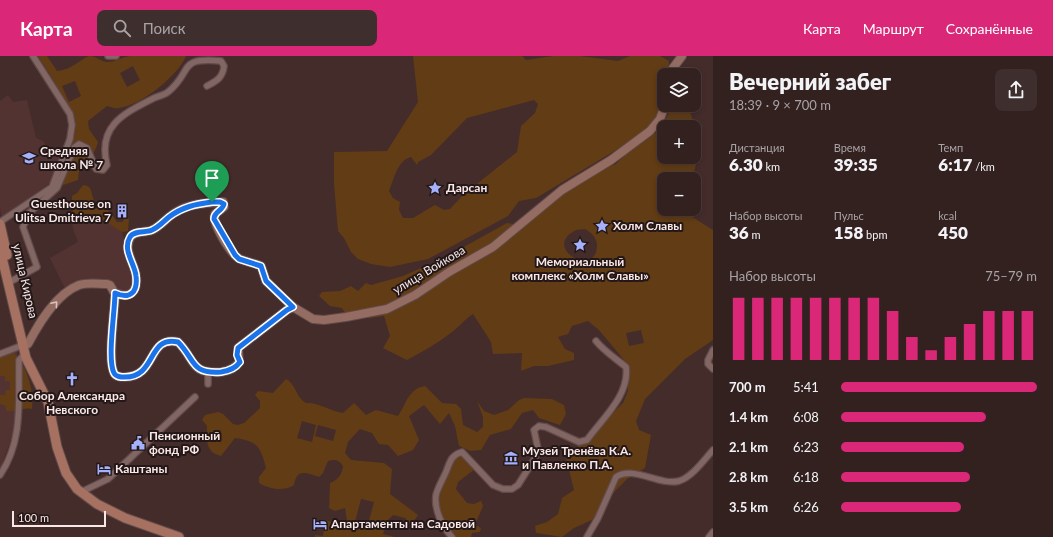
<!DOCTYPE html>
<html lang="ru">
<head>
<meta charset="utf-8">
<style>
  body { margin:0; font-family:Lato,sans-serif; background:#3e2e2d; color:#f1f3f6; height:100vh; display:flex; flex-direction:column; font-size:15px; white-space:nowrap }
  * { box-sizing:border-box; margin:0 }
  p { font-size:13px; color:#a9a3a5 }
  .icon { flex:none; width:22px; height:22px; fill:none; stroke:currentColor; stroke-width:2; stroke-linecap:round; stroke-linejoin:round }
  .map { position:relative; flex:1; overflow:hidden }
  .drawer { display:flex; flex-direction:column; background:#332120; width:340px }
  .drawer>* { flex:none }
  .fabs { position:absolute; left:657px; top:12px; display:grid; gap:8px }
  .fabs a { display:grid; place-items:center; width:44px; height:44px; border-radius:8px; background:#332120; box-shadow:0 2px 6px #0003,0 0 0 1px #4e3e3e; font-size:20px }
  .scale { position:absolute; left:12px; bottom:10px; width:94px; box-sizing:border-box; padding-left:4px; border:2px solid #f9e8e7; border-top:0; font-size:11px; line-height:14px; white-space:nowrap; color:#f9e8e7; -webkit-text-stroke:3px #231717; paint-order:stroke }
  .pin { position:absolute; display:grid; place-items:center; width:34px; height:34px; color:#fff; margin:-41px -17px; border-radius:50% 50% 50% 0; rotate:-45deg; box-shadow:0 0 4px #0007 }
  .pin .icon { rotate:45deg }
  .round { display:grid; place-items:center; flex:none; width:42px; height:42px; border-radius:8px; background:#3e2e2d }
  .overview { display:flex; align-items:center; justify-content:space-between; height:68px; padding:0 16px }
  h1 { font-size:22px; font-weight:800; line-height:30px }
  .stats { display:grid; grid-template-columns:repeat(3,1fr); gap:6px; height:68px; padding:4px 16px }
  .stats div { display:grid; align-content:center }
  .stats b { font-size:17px; font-weight:800 }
  .stats small { font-size:11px; font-weight:400 }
  .stats p { font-size:11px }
  .chart { height:112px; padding:8px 16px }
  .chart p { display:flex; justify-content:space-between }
  .chart svg { width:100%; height:72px; margin-top:4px; stroke:#db2777; stroke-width:6 }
  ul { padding:0 16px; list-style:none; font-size:13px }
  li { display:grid; grid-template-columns:64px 48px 1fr; align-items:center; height:30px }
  li i { height:10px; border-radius:5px; background:#db2777 }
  header { display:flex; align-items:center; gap:24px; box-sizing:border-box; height:56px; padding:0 20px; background:#db2777; color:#fff }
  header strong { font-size:19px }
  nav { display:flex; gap:22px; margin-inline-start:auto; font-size:14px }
  .search { width:280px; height:36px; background:#3e2e2d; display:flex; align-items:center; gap:10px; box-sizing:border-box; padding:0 14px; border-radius:8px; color:#a9a3a5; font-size:15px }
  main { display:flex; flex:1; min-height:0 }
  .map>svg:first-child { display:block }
</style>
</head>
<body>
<header>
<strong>Карта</strong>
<div class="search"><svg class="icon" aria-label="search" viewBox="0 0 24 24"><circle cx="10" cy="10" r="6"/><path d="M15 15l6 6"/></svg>Поиск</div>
<nav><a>Карта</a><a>Маршрут</a><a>Сохранённые</a></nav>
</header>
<main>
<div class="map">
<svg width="713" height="481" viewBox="0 0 713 481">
  <rect width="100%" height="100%" fill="#442c2b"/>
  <path fill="#533332" d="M8,39L13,46L27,44L36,82L43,85L50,97L57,99L60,106L51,126L2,162L0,152V45Z
    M75,161L83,164H103L122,176L133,214L132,234L124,240L110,227L66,234L50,202L78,186L73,173L72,163Z
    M17,292L18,356L12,381L0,413V301Z"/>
  <path fill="#623c14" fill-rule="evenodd" d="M38,0H47L57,15C73,14 82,1 90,0C96,0 100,5 107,6C115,6 123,1 130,0C149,0 168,0 186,0C179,19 140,50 119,52C116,53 111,51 107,50L88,65L89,73L98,86C95,97 91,102 80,107L78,124L60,130C57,117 67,104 71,92C73,85 77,75 75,68C69,47 50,19 38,0ZM133,10L140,24L127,31L120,17ZM75,25L81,40L69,46L62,30Z
    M413,0H522L526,4L553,0H580L618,5L630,0H660L669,5L668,19H664V38L659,56L647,73L616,94L536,142L519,145L508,160L428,203L390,211L371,208L358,203L351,196L344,182L338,175L334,128V96L387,95L418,46ZM534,44L538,48L535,57L521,70L517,96L463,139L450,153L444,154L435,149L413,162H403L399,154L400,146L393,142L389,135C394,123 397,105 411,101L417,109L418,106L431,99L467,62Z
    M670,49H688L701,90L692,123H664V153H684L683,155L713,174V284L685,303L645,343L636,365L639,374L651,379L645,412L627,423L616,434L592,464L574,472L562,481L536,477L535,470L547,466L558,458L562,442L574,434L566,402L623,347L628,335L629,310L599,274L588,265L572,270L568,278L558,281L565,293L574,297V304L548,310H534L521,315L522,297L493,298L491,286L473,258C465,263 459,271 452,276C438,287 422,296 407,304L383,292L390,280L384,260L370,262L345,257L342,252L330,250L319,240L322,236L340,235L351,230L358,235L366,227L371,229L403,220L444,202L507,167L521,169L570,132L600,114L616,108L628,96L660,74L668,59ZM664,71H694V101H664ZM585,173C591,176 596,181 597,188C598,224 540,192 576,174ZM641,274L644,287L629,290L626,277Z
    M83,129C94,130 90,138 95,146C99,151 104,151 109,155C112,158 114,162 117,166H122L126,162L129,163L128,175L122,176L103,164H83L75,161L72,152V140L77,137Z
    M14,297C27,310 34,334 32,353C23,351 15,356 6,355V350L0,348V339H5L6,334H10V325H5V320H0V302Z
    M286,323C296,328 296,342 306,347C318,346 330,355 343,357L354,347L366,359L376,354L398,360C407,347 408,333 425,330L442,347L456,348L461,353L463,369L477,376L483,371V361L477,345L484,355L494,359L508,354L519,344L524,342L552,343L564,349L566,358L560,369L539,362L533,354L522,357L511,373L490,379L481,394L470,395L459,390L455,370L449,357L440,368L424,349L409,360L419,384L413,394L398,400L388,389L379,388L372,377L360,373L348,386L345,397L351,404L384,407L392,413L390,438L418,459L411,469L405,462L393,459L388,464L383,478L395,481H315V479L323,480L325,464L344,469L347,465L345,452L335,455L329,452L330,427C338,424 342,419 343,410C339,404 335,403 328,405L323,417L319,421C306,417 297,412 294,429C284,436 269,433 259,427V421L266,412C261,392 258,385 235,382L221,400C204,396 207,382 207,370L202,364L205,359L218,356L223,358L233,368L238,369L244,367L260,352V345L255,339L258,335L273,337ZM302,365L316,369L312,386L297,382ZM318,369L336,374L333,385L315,380ZM361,443L374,446L367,472L360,470V467L355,466Z
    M462,399L475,413L458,426L456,433L467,447L474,448L481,445L483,450L475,469L481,472L480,476L472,477L471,481H455C429,454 441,433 452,404L456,400Z"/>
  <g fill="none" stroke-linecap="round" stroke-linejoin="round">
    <g stroke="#604a4a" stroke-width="8">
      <path id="street" d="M108,0H116
        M0,166L52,131L70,83L72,69L70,58L33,0
        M8,227L37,211L23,171L29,157L57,132L74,92L79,88L87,92L96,113L103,114L107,109C97,69 125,57 154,42C159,40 164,39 168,36C194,15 176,1 221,5L224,10C223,21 217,25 207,30
        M713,294L708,304V308L713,313
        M0,298L23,289
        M208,317V328
        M0,419C24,384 18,343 19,304L22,301L26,302
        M81,436L108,423L195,341
        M452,481C442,471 434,453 436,439C438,431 443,423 446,416C450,406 451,399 462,396L493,429L503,433H512L518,429L535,402L538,393L534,374L539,370L546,371L579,386L587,384C602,363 630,339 626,311C615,302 604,295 596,285
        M587,481L598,462L616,421C634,409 658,430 679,425C692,421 704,404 713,394
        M709,481L713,476"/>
    </g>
    <g stroke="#604a4a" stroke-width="10">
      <path id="secondary" d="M671,19L673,12L682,0
        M115,237C130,243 138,236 136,220C135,208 123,195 130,182C134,174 145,177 152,174C161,170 167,161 176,156C189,148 205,147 220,146H223L224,151L215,158C211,166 231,199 240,203C247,206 254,207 261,210L266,225L293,251L313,263L324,264L346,261L387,253L415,239L449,216L493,191L562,134L611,104L650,75L660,63L665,49
        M23,289L28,288C39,267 56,238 79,229C88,226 98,228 107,228L110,229L115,238C115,254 107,304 114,317C116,321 121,321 125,321C157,321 147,279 178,286C196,304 189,318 221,316C229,315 235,313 239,306L238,292L287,254L293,251"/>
    </g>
    <g stroke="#604a4a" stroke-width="11">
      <path id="primary" d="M0,168L7,199
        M0,193L26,302L48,346L57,391L66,417L77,433L97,448L125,462L179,481"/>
    </g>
    <use href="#street" stroke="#826664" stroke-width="5.5"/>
    <use href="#secondary" stroke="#946c62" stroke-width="8"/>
    <use href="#primary" stroke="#a67160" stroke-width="9"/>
  </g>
  <defs><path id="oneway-chevron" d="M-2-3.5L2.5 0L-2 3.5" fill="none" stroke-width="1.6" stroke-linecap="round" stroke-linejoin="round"/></defs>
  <use stroke="#dbc3bf" href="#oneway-chevron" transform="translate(55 248) rotate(-50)"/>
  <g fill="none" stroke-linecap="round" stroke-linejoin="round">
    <g stroke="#fff" stroke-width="8">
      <path id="route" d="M212,146H220L224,148C223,155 214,155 214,163L235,199L239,203L261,210L266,225L293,251L287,254L238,292L237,299L240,306C235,313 229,315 221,316C190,318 196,304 178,286C147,279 157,321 125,321C121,321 116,321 114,317C107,303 115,255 115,237C130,244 138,236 136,220C135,208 122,194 130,181C134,174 146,177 152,174C159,171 164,165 169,161C182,151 196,148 212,146Z"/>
    </g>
    <use href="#route" stroke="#1a73e8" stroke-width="5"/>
  </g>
  <defs>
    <g id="school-bare" transform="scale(1.08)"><path d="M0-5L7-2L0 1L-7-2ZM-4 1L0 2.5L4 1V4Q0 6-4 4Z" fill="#a5b1fc" stroke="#231717" stroke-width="2.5" paint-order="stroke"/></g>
    <g id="sight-bare" transform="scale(1.08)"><path d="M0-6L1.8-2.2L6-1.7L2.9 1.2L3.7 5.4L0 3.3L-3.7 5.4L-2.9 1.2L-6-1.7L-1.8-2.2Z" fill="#a5b1fc" stroke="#231717" stroke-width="2.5" paint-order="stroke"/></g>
    <g id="building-bare" transform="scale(1.08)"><path d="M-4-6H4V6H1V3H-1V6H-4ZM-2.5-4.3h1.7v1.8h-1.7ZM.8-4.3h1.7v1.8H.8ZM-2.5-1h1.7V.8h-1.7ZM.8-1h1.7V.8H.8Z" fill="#a5b1fc" stroke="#231717" stroke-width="2.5" paint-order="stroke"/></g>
    <g id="church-bare" transform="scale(1.08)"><path d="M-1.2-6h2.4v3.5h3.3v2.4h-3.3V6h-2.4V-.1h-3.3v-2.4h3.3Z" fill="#a5b1fc" stroke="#231717" stroke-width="2.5" paint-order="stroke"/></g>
    <g id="civic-bare" transform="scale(1.08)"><path d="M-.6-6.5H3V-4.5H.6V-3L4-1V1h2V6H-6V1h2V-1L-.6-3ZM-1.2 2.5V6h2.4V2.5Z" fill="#a5b1fc" stroke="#231717" stroke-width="2.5" paint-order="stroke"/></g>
    <g id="museum-bare" transform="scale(1.08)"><path d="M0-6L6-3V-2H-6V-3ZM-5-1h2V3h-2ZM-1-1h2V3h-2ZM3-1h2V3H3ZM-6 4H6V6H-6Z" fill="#a5b1fc" stroke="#231717" stroke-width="2.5" paint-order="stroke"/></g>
    <g id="hotel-bare" transform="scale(1.08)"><path d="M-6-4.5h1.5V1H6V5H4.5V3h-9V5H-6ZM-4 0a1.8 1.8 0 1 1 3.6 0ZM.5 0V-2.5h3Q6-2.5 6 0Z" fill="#a5b1fc" stroke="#231717" stroke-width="2.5" paint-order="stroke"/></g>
  </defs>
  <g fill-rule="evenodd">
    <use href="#school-bare" x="29" y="102"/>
    <use href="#sight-bare" x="435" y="132"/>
    <use href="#building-bare" x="122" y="155"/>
    <use href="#sight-bare" x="602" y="170"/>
    <use href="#sight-bare" x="580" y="189"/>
    <use href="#church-bare" x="72" y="323"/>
    <use href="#civic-bare" x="138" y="387"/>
    <use href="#museum-bare" x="511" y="402"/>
    <use href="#hotel-bare" x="104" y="413"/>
    <use href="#hotel-bare" x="320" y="468"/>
  </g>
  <g text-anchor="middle" stroke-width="4" stroke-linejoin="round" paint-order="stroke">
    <g font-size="12" font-weight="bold" fill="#f9e8e7" stroke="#231717" text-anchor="start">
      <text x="40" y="99">Средняя<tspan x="40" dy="14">школа № 7</tspan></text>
      <text x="446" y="136">Дарсан</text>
      <text x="111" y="152" text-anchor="end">Guesthouse on<tspan x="111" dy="14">Ulitsa Dmitrieva 7</tspan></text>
      <text x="613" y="174">Холм Славы</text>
      <text x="580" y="210" text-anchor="middle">Мемориальный<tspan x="580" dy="14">комплекс «Холм Славы»</tspan></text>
      <text x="72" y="344" text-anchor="middle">Собор Александра<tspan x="72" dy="14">Невского</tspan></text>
      <text x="149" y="384">Пенсионный<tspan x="149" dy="14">фонд РФ</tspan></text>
      <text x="522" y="399">Музей Тренёва К.А.<tspan x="522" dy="14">и Павленко П.А.</tspan></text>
      <text x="115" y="417">Каштаны</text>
      <text x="331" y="472">Апартаменты на Садовой</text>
    </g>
    <g font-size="12" fill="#f9e8e7" stroke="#231717">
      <text transform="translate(429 214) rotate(-31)" y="4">улица Войкова</text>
      <text transform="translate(25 225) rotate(77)" y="4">улица Кирова</text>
    </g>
  </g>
</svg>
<div class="fabs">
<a><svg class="icon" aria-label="layers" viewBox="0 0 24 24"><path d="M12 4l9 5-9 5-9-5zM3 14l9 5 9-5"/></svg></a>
<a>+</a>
<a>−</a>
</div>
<div class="scale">100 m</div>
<div class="pin" style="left:212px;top:146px;background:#1e9e55"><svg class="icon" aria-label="arrive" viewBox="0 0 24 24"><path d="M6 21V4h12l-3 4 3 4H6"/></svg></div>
</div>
<section class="drawer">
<div class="overview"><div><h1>Вечерний забег</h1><p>18:39 · 9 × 700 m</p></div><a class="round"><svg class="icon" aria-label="share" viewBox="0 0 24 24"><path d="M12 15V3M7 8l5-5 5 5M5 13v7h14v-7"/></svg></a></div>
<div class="stats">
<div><p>Дистанция</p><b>6.30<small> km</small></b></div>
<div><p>Время</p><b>39:35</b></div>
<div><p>Темп</p><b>6:17<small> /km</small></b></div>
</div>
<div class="stats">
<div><p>Набор высоты</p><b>36<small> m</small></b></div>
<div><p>Пульс</p><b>158<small> bpm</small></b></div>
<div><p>kcal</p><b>450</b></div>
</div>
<div class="chart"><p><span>Набор высоты</span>75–79 m</p>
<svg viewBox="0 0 160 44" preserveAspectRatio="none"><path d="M5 44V6M15 44V6M25 44V6M35 44V6M45 44V6M55 44V6M65 44V6M75 44V6M85 44V14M95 44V30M105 44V38M115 44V30M125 44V22M135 44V14M145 44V14M155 44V14"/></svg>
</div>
<ul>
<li><b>700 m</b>5:41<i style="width:100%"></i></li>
<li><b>1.4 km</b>6:08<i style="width:74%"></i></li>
<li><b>2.1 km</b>6:23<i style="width:63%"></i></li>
<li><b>2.8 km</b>6:18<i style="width:66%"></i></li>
<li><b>3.5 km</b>6:26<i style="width:61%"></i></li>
</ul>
</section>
</main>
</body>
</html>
